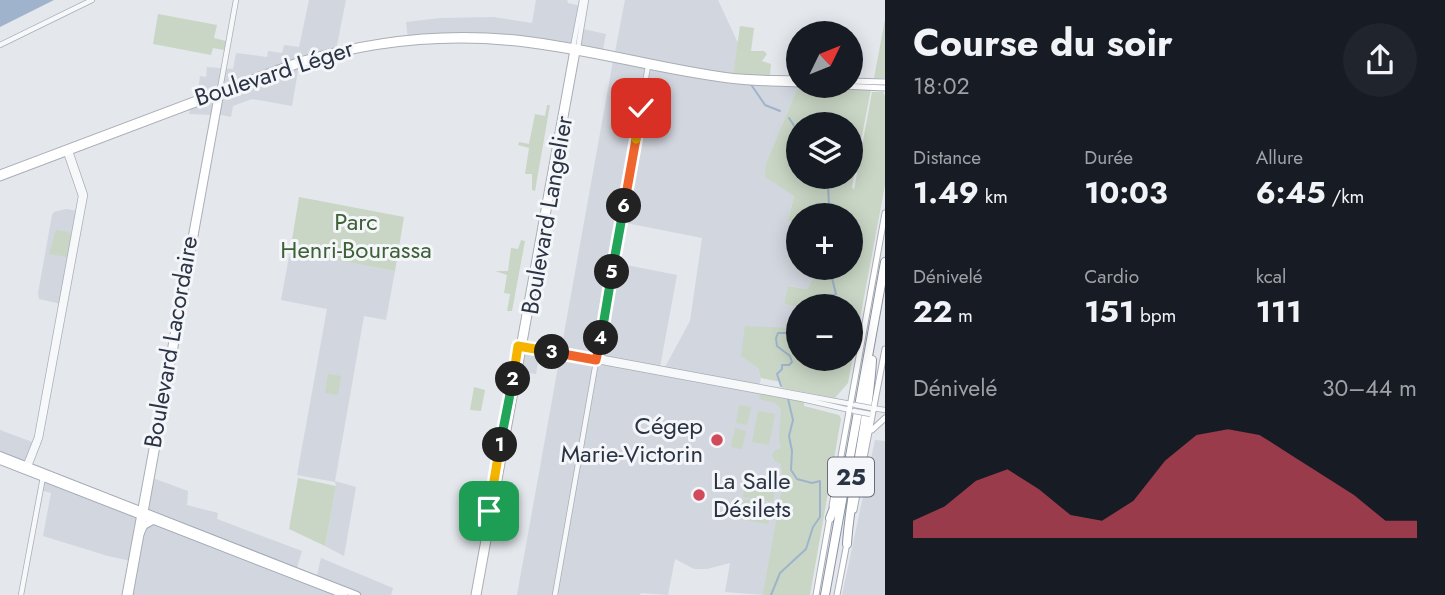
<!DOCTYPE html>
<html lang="fr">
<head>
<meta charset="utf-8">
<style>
  body { margin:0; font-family:Jost,sans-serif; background:#20242c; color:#f1f3f6; height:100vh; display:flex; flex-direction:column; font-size:26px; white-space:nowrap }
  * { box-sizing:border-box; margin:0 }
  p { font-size:23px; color:#9ea1a6 }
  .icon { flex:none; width:38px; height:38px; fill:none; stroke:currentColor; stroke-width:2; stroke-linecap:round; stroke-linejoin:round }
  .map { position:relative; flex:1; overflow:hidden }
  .drawer { display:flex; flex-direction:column; background:#171b24; width:560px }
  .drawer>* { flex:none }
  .needle { width:46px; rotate:47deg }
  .controls { position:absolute; left:786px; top:21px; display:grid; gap:14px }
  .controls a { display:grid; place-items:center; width:77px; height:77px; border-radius:50%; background:#171b24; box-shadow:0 4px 18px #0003; font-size:35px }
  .pin { position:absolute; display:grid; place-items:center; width:60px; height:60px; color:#fff; margin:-30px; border-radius:14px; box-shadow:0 4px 10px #0006 }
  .km { position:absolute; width:35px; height:35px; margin:-18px; border-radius:50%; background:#222; color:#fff; font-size:19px; line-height:35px; text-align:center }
  .round { display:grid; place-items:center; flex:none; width:74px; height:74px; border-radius:37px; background:#20242c }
  .headline { display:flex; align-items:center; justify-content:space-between; height:119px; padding:0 28px }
  h1 { font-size:38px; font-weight:700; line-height:52px }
  .figures { display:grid; grid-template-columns:repeat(3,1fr); gap:10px; height:119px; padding:7px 28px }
  .figures div { display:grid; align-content:center }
  .figures b { font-size:30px; font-weight:700 }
  .figures small { font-size:19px; font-weight:400 }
  .figures p { font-size:19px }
  .chart { height:196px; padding:14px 28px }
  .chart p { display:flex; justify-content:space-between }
  .chart svg { width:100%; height:126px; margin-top:7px; fill:#d1495b; opacity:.7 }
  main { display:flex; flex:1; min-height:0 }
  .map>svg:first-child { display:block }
</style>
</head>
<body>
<main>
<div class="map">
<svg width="885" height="595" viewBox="0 0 885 595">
  <rect width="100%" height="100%" fill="#e4e7ec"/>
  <path fill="#d2d6de" d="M309,0H346L336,50L197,98L200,76L206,77L207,67L233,69L236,53L267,57L268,51L282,53L284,45L299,47Z
    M536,0H567L568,3L581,6L573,47L408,38L406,22L440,18L493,17L532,23Z
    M625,0H718L738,43L732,81L798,87L766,163L794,195L788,221L798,226V268H810L815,274L807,289L789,286L784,304L798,307V323L790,328L758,368L761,378L759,387L664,369L690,321L702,238L621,222L596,360L788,397L782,484L764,595L725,592L730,563L707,569H694L675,559L668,595L641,593L640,595H517L613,61L612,55L615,52Z
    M583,29L606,34L603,50L581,45Z
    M299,65L292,106L252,99L233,106L231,117L217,114L223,95Z
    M213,99L211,115L189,114L190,108Z
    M66,209L78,211L61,304L39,299L38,293L52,215L54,212Z
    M291,246L333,252L332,259L395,271L386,320L364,316L335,481L356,487L344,556L325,546L336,486L335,482L297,475L327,309L281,300Z
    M616,263L677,275L660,367L601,355Z
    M522,347L540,350L536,374L518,371Z
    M0,430L35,443L26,465L0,455Z
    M875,440L885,441V595H842Z
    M43,477L140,515L131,561L108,556L43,536L51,493L40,490Z
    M150,477L188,491L187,505L218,513L217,519L302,551L296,571L145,512Z
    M144,516L344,595H130Z
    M321,558L393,588L391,595H357L316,579Z"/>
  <path fill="#c9d6c5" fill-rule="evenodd" d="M158,14L217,25L214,38L226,41L224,50L213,48L211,55L153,44Z
    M885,19V78H874Z
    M740,26L754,28L751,51H764L767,54L762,61L771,64L770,76L733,75Z
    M798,87L871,89L852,187L854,190L872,92H883L885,96V185L848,383L835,398L782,388L781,382L761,378L758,368L741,356L745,326L790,328L798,323V359H850V306L798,307L784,304L788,286L807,289L815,274L810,268H850V215H798V226L788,221L794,196L765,177L766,163ZM798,124H850V177H798Z
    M547,105H550L535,191L532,190V174H525L529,148L518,145L519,142L529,144L535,114L545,116Z
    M299,197L404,217L395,271L331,259L332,251L291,246Z
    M56,230L69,232L71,235L67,257L49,254Z
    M521,240L525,241L512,311H507L510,294L504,293L507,275L495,271H508L511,248L518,249Z
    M328,374L341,376L338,395L325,393Z
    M474,387L485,390L481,411L470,410Z
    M760,394L799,400L804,402V406L839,415L841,419L810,595H763L783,480L781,464L775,461L772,456L774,451L781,448L779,439L781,410L776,403L759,399Z
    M739,405L751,407L747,425L736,423Z
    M758,411L775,414L769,445L752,442Z
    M735,428L746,431L742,449L731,447Z
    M298,478L336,486L325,546L289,529Z
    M746,478L776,482L773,502L743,497Z
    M743,499L772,504L768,524L739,519Z"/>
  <path fill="#9fb4cc" d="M0,0H54L0,27Z"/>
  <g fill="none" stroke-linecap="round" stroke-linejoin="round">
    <path stroke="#9fb4cc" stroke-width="2" d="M750,83L765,105L780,111
      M789,118L795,127H798
      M798,144L792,149L789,159L798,169
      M825,215L822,212L829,205L828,185L834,177
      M837,215L840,212L841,215
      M827,306L825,305L826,299L836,294L831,274L836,268
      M781,386L777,374L782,369V365H789L792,362L790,356L777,346L776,338L778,333H798
      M771,595L780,573L806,549L813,527L820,517V481L812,483L797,479L791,470L792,451L789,436L793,420L788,399"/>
    <g stroke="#a9aeb7" stroke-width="6">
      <path id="tertiary" d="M0,45L92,0
        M573,47L582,0
        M578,48L586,0
        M220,89L236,0
        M522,343L851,404
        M522,347L802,399L850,410
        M872,408L885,410
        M25,467L37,437L81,196L66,152
        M28,469L40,438L85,195L70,151
        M21,595L43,477
        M555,595L648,66"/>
    </g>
    <g stroke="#a9aeb7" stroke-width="7">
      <path id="secondary" d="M850,81L885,82
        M842,86L885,88
        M0,173L297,61C370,39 447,30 524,39C593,47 660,67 729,76C752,79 775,78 798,79
        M0,178L299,65C372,42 449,35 525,44C594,52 661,72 729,80C752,83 775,83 798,84
        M872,430L885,418
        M832,506L885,213
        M854,510L885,349
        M125,595L218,92
        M130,595L221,92
        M474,595L573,50
        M478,595L577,51
        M816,595L830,516
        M837,595L847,543"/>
    </g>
    <g stroke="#a3abb8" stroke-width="8">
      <path id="primary" d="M0,455L357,595
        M0,461L344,595
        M141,533L144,526L153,521"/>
    </g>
    <g stroke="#8b94a3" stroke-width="10">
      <path id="motorway" d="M830,518L837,500
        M847,544C851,482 869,422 872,360
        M825,595L885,262"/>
    </g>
    <use href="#tertiary" stroke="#f7f8fa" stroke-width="4.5"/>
    <use href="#secondary" stroke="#fff" stroke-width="5"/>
    <use href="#primary" stroke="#fff" stroke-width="6"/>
    <use href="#motorway" stroke="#fff" stroke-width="8"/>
    <g stroke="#a9aeb7" stroke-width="6" stroke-linecap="butt">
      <path id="tertiary-bridge" d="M855,405L871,408
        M854,411L870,414"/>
    </g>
    <use href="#tertiary-bridge" stroke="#f7f8fa" stroke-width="4.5"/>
  </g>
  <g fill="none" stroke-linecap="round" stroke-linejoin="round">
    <g stroke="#fff" stroke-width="14">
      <path id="split-1" d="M489,511L500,445"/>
    </g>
    <g stroke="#fff" stroke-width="14">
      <path id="split-2" d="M500,445L513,379"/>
    </g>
    <g stroke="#fff" stroke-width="14">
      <path id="split-3" d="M513,379L518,346L552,352"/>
    </g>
    <g stroke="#fff" stroke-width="14">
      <path id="split-4" d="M552,352L596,360L601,338"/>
    </g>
    <g stroke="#fff" stroke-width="14">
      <path id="split-5" d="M601,338L612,272"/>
    </g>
    <g stroke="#fff" stroke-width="14">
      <path id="split-6" d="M612,272L624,206"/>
    </g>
    <g stroke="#fff" stroke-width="14">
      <path id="split-7" d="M624,206L636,139"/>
    </g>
    <g stroke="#fff" stroke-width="14">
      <path id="split-8" d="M636,139L641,108"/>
    </g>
    <use href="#split-1" stroke="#f5b400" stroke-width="9"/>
    <use href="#split-2" stroke="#22a559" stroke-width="9"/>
    <use href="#split-3" stroke="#f5b400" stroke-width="9"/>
    <use href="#split-4" stroke="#f0652b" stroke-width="9"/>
    <use href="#split-5" stroke="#22a559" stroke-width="9"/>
    <use href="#split-6" stroke="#22a559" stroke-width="9"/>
    <use href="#split-7" stroke="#f0652b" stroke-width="9"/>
    <use href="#split-8" stroke="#f5b400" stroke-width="9"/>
  </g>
  <g fill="#d1495b" stroke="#f4f6f9" stroke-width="2.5">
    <circle cx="717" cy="440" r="7"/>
    <circle cx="699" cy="495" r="7"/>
  </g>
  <g text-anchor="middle" stroke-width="6" stroke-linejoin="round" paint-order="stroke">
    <rect fill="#f4f6f9" stroke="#676e7b" stroke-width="2" x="828" y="457.5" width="46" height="39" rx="5"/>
    <g font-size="23" font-weight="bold" fill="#2b3445">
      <text x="851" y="485">25</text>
    </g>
    <g font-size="24" fill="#2b3445" stroke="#f4f6f9">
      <text transform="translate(274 73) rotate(-18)" y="8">Boulevard Léger</text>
      <text transform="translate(547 215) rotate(-80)" y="8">Boulevard Langelier</text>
      <text transform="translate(171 342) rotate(-80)" y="8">Boulevard Lacordaire</text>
    </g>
    <g font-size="24" fill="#3f6138" stroke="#f4f6f9">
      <text x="356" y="230">Parc<tspan x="356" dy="28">Henri-Bourassa</tspan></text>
    </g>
    <g font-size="24" fill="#2b3445" stroke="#f4f6f9" text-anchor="end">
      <text x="703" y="434">Cégep<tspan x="703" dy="28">Marie-Victorin</tspan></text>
      <text x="713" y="489" text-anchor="start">La Salle<tspan x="713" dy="28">Désilets</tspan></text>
    </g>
  </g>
</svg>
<div class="controls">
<a><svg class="needle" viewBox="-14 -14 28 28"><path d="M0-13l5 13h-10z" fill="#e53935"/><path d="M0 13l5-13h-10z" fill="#9ea1a6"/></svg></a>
<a><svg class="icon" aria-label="layers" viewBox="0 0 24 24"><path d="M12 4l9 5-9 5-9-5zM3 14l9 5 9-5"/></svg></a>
<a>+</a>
<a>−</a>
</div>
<div class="pin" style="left:489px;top:511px;background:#1e9e55"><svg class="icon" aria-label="arrive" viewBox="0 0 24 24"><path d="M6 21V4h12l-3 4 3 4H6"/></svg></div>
<div class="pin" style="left:641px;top:108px;background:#d93025"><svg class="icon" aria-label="check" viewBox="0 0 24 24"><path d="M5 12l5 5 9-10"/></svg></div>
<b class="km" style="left:500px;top:445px">1</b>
<b class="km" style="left:513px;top:379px">2</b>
<b class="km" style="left:552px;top:352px">3</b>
<b class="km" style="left:601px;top:338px">4</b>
<b class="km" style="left:612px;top:272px">5</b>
<b class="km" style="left:624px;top:206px">6</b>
</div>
<section class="drawer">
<div class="headline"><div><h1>Course du soir</h1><p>18:02</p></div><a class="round"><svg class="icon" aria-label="share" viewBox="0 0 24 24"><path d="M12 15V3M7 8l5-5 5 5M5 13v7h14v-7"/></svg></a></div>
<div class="figures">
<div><p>Distance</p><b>1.49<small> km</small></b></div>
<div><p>Durée</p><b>10:03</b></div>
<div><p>Allure</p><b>6:45<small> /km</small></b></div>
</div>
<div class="figures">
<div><p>Dénivelé</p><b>22<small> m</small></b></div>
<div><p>Cardio</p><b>151<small> bpm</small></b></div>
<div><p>kcal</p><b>111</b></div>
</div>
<div class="chart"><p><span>Dénivelé</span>30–44 m</p>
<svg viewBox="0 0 160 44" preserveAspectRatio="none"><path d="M0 44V38L10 33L20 24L30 20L40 27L50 36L60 38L70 31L80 17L90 8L100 6L110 8L120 15L130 22L140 29L150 38L160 38V44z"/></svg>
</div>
</section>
</main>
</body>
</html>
